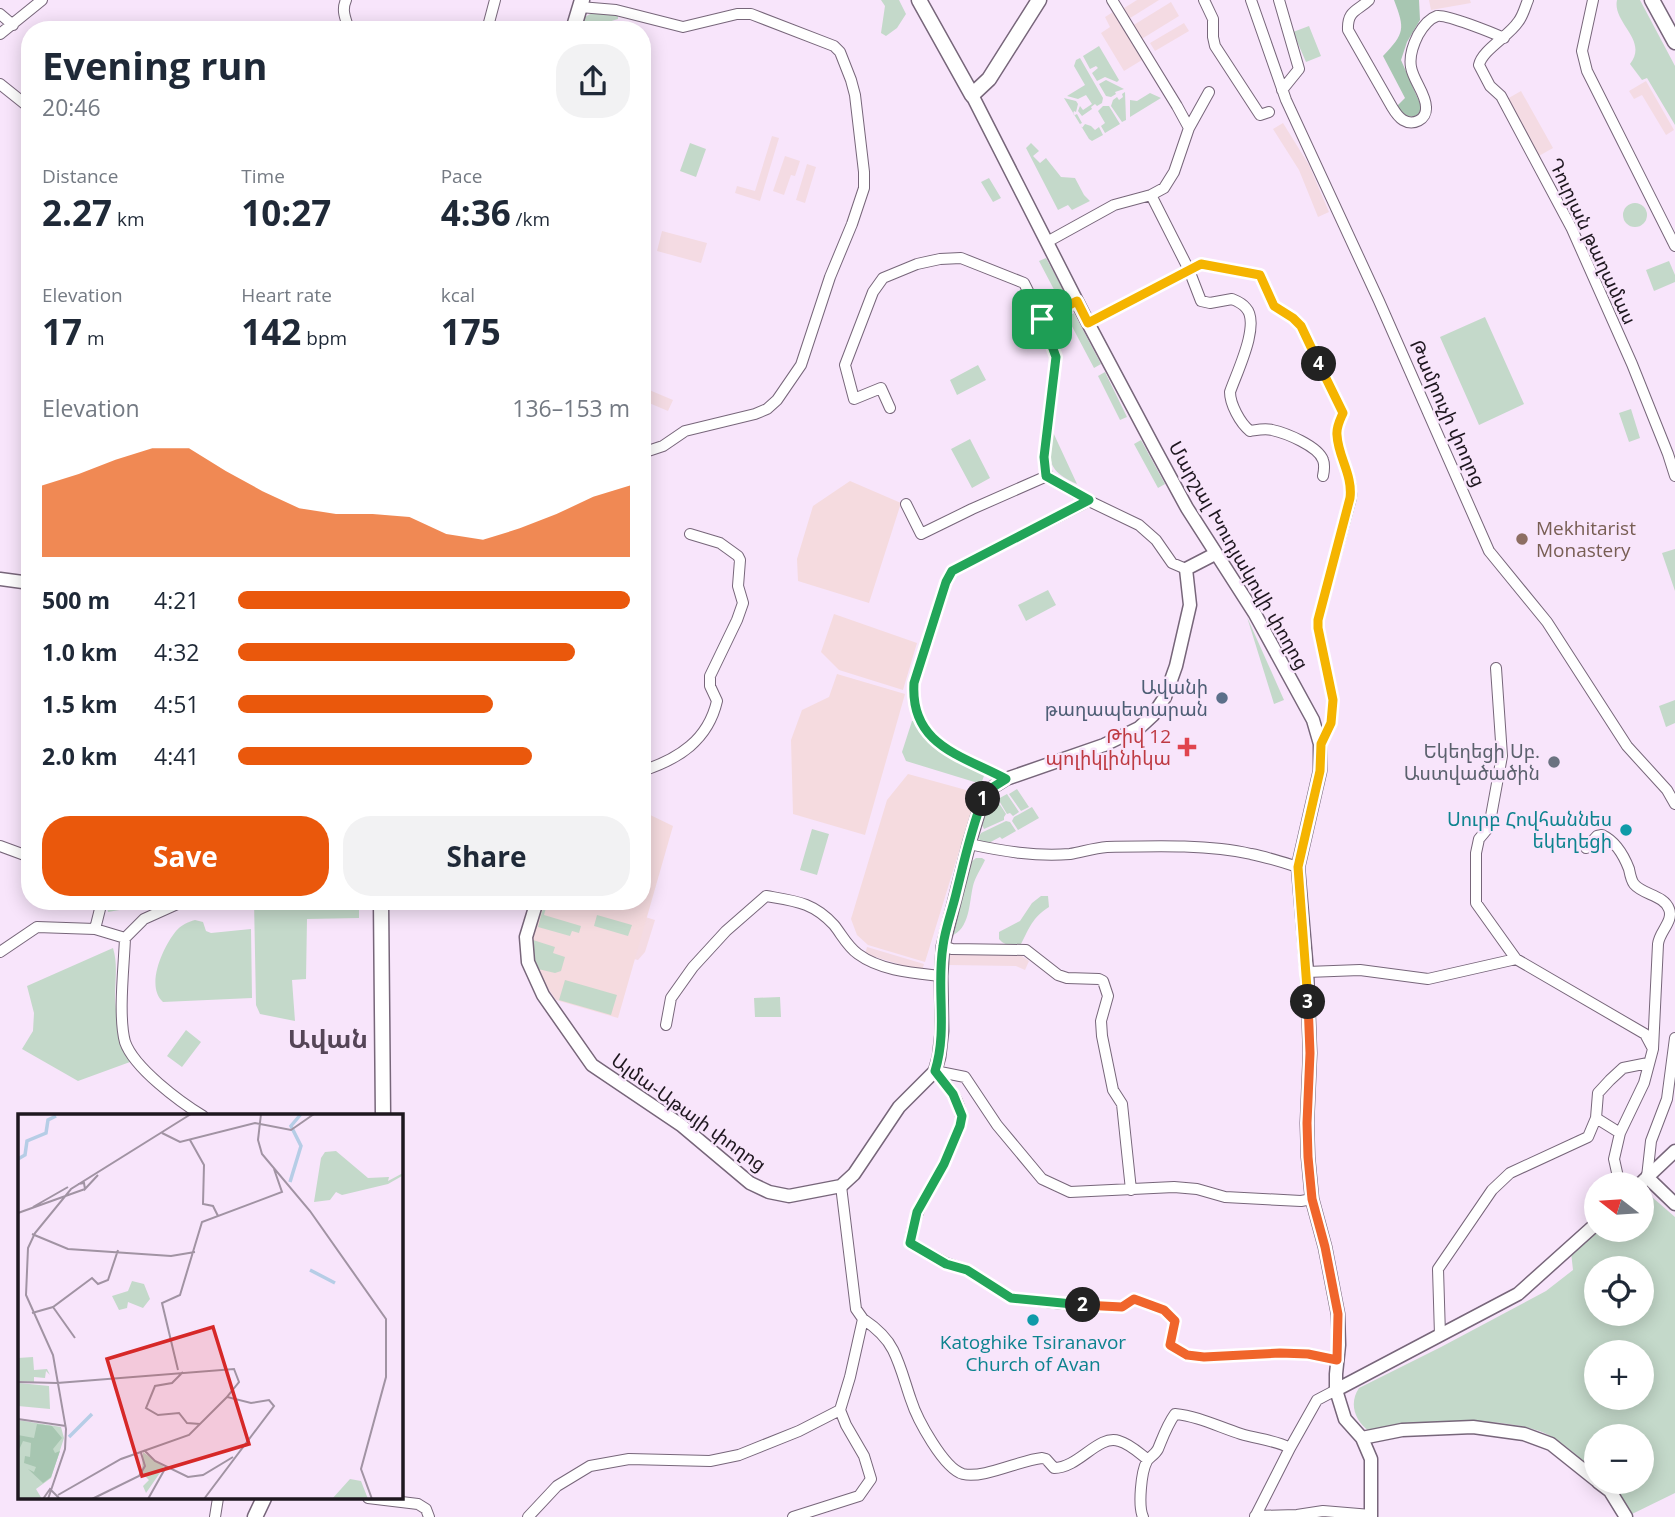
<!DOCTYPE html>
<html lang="en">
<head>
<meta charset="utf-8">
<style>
  body { margin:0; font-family:"Open Sans","Noto Sans Armenian",sans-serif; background:#f2f2f3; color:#1f2937; height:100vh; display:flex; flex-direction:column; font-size:26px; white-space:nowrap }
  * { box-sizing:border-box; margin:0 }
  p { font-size:23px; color:#747a83 }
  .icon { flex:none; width:38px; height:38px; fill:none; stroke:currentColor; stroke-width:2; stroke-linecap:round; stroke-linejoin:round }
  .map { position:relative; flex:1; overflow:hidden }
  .drawer { position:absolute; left:21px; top:21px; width:630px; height:889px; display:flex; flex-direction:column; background:#fff; border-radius:28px; box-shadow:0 4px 18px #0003 }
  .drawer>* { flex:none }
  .needle { width:46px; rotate:287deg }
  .tools { position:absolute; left:1584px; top:1172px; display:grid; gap:14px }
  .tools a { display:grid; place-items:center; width:70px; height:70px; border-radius:50%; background:#fff; box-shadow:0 4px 18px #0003; font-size:35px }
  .pin { position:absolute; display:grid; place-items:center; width:60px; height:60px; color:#fff; margin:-30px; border-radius:14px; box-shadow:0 4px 10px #0006 }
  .km { position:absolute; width:35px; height:35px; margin:-18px; border-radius:50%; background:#222; color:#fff; font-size:19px; line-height:35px; text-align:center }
  .round { display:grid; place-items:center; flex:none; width:74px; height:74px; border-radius:28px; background:#f2f2f3 }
  .summary { display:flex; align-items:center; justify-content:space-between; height:119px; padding:0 21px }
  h1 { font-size:38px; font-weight:700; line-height:52px }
  .stats { display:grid; grid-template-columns:repeat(3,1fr); gap:10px; height:119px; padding:7px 21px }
  .stats div { display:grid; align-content:center }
  .stats b { font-size:35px; font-weight:700 }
  .stats small { font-size:19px; font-weight:400 }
  .stats p { font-size:19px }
  .chart { height:196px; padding:14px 21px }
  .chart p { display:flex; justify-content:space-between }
  .chart svg { width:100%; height:126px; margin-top:7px; fill:#ea580c; opacity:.7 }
  .action { display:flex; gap:14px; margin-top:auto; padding:14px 21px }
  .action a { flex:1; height:80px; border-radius:28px; background:#ea580c; color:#fff; font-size:28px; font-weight:700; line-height:80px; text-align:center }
  .action a+a { background:#f2f2f3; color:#1f2937 }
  ul { padding:0 21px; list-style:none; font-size:23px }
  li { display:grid; grid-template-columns:112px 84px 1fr; align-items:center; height:52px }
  li i { height:18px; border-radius:9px; background:#ea580c }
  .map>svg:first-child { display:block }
</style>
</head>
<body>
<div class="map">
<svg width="1675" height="1517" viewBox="0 0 1675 1517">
  <rect width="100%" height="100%" fill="#f8e5fb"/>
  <path fill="#f4dbe3" d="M1137,0H1159L1127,20L1121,10Z
    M1429,0H1470L1471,3L1431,10Z
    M1171,2L1179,16L1140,40L1132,26Z
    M1113,12L1142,60L1124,71L1101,33L1110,27L1105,17Z
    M1184,23L1189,31L1155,51L1150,43Z
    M1646,81L1674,130L1666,135L1642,95L1634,99L1629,91Z
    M1521,91L1553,148L1537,157L1507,99Z
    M1283,123L1309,165L1329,212L1318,217L1299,170L1273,129Z
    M772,136L779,138L760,201L735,193L737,186L755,191Z
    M785,156L800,161L795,176L791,175L784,195L773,191Z
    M807,164L816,167L805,203L796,200Z
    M662,231L707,243L701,263L657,251Z
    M642,387L673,400L668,411L642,400Z
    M642,916L655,920L645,952L638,960L630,958Z
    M867,947L924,964L922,971L865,954Z
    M1019,954L1029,961L1025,970L1016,966L949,965L950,955Z"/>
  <path fill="#f5dbdf" d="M850,481L901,503L869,603L798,581L797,559L813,506Z
    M834,614L917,643L903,690L839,670L821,652Z
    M837,674L905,694L865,835L793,814L791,740L802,710L829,697Z
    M908,774L977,793L925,962L868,945L857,935L851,919L887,800Z
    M642,811L673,826L618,1018L556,1000L526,956L543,901H642Z"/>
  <path fill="#c4d9ca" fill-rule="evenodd" d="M881,0H899L906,14L897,28L886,36L881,33L885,6Z
    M1617,0H1640L1675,66V125L1647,78L1642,80L1630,64C1649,40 1612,23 1617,0Z
    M610,12L618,15V19L605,23L604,30H580L583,18L592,13Z
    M1309,26L1321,56L1306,62L1293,32Z
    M1099,46L1119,80L1117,82L1105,77L1097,81L1092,73L1098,68L1096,66L1090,69L1083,56Z
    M1080,58L1103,98L1102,103L1097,106L1095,104L1091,107L1092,109L1082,116L1078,111L1080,106L1083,110L1092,104L1086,95L1078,99L1067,96L1085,85L1074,66L1076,60Z
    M1106,80L1124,89L1115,92L1116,94L1111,97L1106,96L1099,84Z
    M1125,92L1126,120L1122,122L1111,106L1113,100L1117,97L1119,100L1123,97L1122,94Z
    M1150,93L1161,98L1130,117V100L1137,101Z
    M1064,98L1076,101L1078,104L1076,112L1074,111L1073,114L1075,115L1077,114L1082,123L1080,124L1082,128L1085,124L1091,126L1095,130L1099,127L1103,135L1092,141L1089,139Z
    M1103,106H1109L1120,124L1105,133L1101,126L1105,123L1098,111Z
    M690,143L706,149L696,177L680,171Z
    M1031,143L1039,151L1033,156L1040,163L1046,158L1061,177L1075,178L1084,195L1090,201L1072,210L1068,205L1058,210L1026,148Z
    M989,178L1001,198L993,202L981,182Z
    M1623 215a12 12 0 1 1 24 0a12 12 0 1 1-24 0Z
    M1046,258L1067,297L1060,301L1039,261Z
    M1669,261L1675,275V282L1654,291L1646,270Z
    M1074,313L1101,364L1094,368L1067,317Z
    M1485,317L1524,404L1479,425L1440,337Z
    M978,365L986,380L957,395L950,380Z
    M1105,372L1127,417L1120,420L1098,376Z
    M1631,409L1640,438L1629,442L1619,413Z
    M1052,430L1077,484C1046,470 1049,461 1052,430Z
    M970,439L990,478L972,488L951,449Z
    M1141,440L1165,484L1158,488L1134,444Z
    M1675,549V591L1662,553Z
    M1048,590L1056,605L1026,621L1018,605Z
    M1247,617L1284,700L1274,704Z
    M1675,700V723L1666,727L1659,706Z
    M912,721H916C929,750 958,760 985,773L981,784L906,761L902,752Z
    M1017,789L1029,807L1021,811L1009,794Z
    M1007,794L1019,812L1013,816L1010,813L1007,814L998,799Z
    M997,800L1006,814L1004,817V820L984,829L982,825L984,821L982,809Z
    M1032,807L1039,818L1018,830L1012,821L1014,817Z
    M1006,821L1010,822L1016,831L1002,839L1000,837L985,845L980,843L979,837L981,833Z
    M812,829L829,834L817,875L800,870Z
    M976,858H982L985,860C981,869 975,877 973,886C969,903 970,929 951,936L970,863Z
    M1041,896H1048L1049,907C1032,918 1030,927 1021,944C1012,946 1005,946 999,939V932L1020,921L1032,903Z
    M106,901H159V903L108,912Z
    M254,901H359V918L307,919L306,979L292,980L295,1021L260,1014L256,1005Z
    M545,901H548L544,915L581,926L579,933L572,931L570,936L538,927Z
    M597,915L632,925L628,936L594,926Z
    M195,920L203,922L206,931L211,933L251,929L252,998L163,1002C145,986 163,947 176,931C181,925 188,922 195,920Z
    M533,940L555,947L553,953L565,957L561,971L555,973L538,969L530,953Z
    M113,948C118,964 115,980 115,997C116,1020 122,1040 130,1062L78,1081L22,1049L33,1031L34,1013L27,986Z
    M565,980L617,995L611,1015L559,1000Z
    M780,997L781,1017H755L754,998Z
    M186,1030L201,1042L182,1067L167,1056Z
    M1642,1195L1652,1197L1675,1217V1493L1630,1515L1603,1482H1642V1437H1596V1475C1581,1459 1558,1436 1536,1430C1484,1414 1422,1424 1369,1431C1354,1420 1349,1403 1359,1388L1441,1347L1546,1291L1573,1270L1571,1252L1596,1230H1642ZM1596,1269H1642V1314H1596ZM1596,1353H1642V1398H1596Z"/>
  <path fill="#a7c6b1" d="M1394,0H1419L1420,20L1407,42L1401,60L1422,108L1416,117C1406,117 1402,115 1397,106L1405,98L1383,56C1405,33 1405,29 1394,0Z"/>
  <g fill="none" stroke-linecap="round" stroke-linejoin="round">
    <g stroke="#77667a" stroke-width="12">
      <path id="minor" d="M346,0C341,11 346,19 349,30
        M1112,0L1177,106L1189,128
        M1204,0L1213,19V37L1215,46L1260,115L1269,112
        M1251,0L1286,100L1379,301L1489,551L1547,622L1627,746L1667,790L1675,804
        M1279,0L1299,69L1282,90
        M1369,0C1358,11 1347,10 1348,30L1392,107C1395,112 1398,117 1403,120C1413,126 1427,120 1426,107C1426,94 1413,80 1411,67C1409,56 1413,45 1418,35C1422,28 1428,19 1437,16C1446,14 1493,33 1504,38
        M1528,0C1525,7 1523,16 1518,22C1509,36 1482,50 1479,65L1490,86L1501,96L1572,229L1632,364L1668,454L1675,476
        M1593,0L1582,51L1587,71L1675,246
        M580,7L616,10L683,27L737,14H751L834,46L840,52L851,80L855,95L864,172V188L852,224L830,277L801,365L777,400L767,409L755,414L685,431L663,446L642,453
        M0,14L13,25
        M487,30L495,0
        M0,34L42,0
        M0,84L30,108
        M1151,195L1189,270L1201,301L1210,303L1232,299C1237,301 1243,304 1246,308C1261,324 1236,374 1230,392C1230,404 1240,423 1250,431C1257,430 1265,428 1272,430C1286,433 1318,446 1323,460C1325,465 1324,471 1323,476
        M1047,242L1114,205L1151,195L1164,188L1174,172L1189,128L1209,92
        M1042,319L1077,301
        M1088,323L1201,264L1260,275L1274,306L1293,318L1301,326L1343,413C1340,420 1336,428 1337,435C1338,457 1353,475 1351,498L1318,619V628L1333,700L1331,723L1320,744
        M890,408L881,388L854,399L845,365L873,292L883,278L917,264L940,259L961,258L1024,283L1042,319L1056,357L1044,457L1047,476
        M1047,476L1089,501L1139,525L1156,540L1172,563L1186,569
        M906,504L921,534L972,509L1047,476
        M1496,668L1502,756L1489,827L1479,839L1476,853V903L1516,959L1645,1034L1653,1049
        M642,771C679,759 708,740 717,701L710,686V676L737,620L743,603L738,586L740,560L738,556L720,543L690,534
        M1006,779C961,755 910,745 914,683L946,582L952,571L1089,501
        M969,844C1002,851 1036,857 1070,854C1082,852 1094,848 1107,847C1152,846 1208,844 1251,854C1267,857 1282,862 1298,867
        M0,846L30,857
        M1586,848L1597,836L1602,835C1615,841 1624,856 1629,869C1630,874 1631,880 1634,884C1643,895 1664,895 1669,909C1674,921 1659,932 1658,944L1653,1049L1644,1083L1620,1133L1614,1159L1618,1177L1625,1185
        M184,901L144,919L125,938C124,966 118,1016 125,1042C134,1068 180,1102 203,1116
        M95,929L102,901
        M943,946L952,949L1026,950L1058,975L1067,978L1099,979L1103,981L1108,996L1101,1021L1102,1036L1113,1090L1122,1104L1131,1190
        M0,952L37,927L95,929L125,938
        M1307,972L1360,970L1428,979L1516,959
        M666,1025L671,998L693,967L726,931L766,896C795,901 813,902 834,925C842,935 847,946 858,954C881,971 914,973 941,976
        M935,1071C946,1084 961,1099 961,1118C962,1126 956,1136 953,1144C939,1179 914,1205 910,1243L946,1263L967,1270L1011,1298L1063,1304L1122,1307L1134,1299L1164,1310L1175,1321L1170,1345L1187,1355L1204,1357L1280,1353L1308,1354L1337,1360
        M935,1071L965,1077L997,1125L1042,1179L1070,1192L1174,1187L1197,1189L1225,1197L1301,1201L1312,1199
        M1596,1118L1620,1133
        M1647,1177L1651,1141L1667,1099L1675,1038
        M863,1319C875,1327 886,1336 893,1350C901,1366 905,1383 911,1400C917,1419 944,1469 963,1474C984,1479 1020,1460 1042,1458L1046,1459L1054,1468C1079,1468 1098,1434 1119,1441C1130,1444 1139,1453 1147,1459
        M1440,1335L1438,1269L1492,1190L1510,1173L1588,1137L1596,1118L1598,1093L1610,1080L1623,1068L1648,1063
        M368,1498L418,1504L426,1509L429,1517
        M1255,1516L1297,1515L1323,1511L1371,1515
        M215,1517L218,1498
        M528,1517L557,1486L590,1466L629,1459L710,1461L739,1455L799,1431L840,1410L850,1377L863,1319L856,1309L841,1186
        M793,1517L859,1496L871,1479L864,1456L846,1425L840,1410
        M1143,1517C1138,1506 1141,1472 1147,1461C1149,1457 1155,1455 1158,1449C1163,1437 1167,1425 1175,1414C1198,1416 1219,1427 1241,1434C1257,1439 1275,1440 1290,1448
        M1255,1517L1290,1448L1317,1400L1336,1390"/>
    </g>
    <g stroke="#77667a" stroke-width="15">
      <path id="tertiary" d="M972,95L1088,323L1155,449L1187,508L1255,614L1313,720L1320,744V771L1298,867L1307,972L1310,1053L1307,1123L1308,1157L1312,1199L1325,1247L1338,1314L1339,1345L1336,1374V1390L1345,1419L1362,1438L1371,1459V1517
        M0,579L30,583
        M537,901L526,937L528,962L543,995L592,1065L681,1125L750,1183L769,1192L789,1196L841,1186L854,1174L899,1107L935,1071L939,1057L942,1031L941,976L943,946L969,844L982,801L990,789L1006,779L1104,745L1139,728L1153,715L1165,697L1176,666L1190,605L1186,569L1215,554
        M1647,1177L1675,1204
        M1639,1185L1675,1151
        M1336,1390L1518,1294L1596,1224
        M1362,1438L1402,1430L1473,1427L1524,1434L1551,1444L1596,1480
        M1598,1482L1610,1491L1626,1517"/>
    </g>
    <g stroke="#77667a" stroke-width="17">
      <path id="secondary" d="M919,0L972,95L989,79L1039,0
        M1652,0L1675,42
        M573,30L582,0
        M381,901L383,1116
        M255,1517L264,1498"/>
    </g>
    <use href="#minor" stroke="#fff" stroke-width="10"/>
    <use href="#tertiary" stroke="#fff" stroke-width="12"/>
    <use href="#secondary" stroke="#fff" stroke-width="14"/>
  </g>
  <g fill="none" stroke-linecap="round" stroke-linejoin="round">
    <g stroke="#fff" stroke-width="14">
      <path id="split-1" d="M983,799L990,789L1006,779C961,755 910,745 914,683L946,582L952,571L1089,500L1046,476L1044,457L1056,357L1042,319"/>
    </g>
    <g stroke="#fff" stroke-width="14">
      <path id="split-2" d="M983,799C971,829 964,862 956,894C952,911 945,929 943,946C936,988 948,1030 935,1071L953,1094L962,1116L960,1126L944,1164L917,1212L910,1243L946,1264L967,1270L1011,1298L1083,1305"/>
    </g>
    <g stroke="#fff" stroke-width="14">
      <path id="split-3" d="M1083,1305L1122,1307L1134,1299L1164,1310L1175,1321L1170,1345L1187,1355L1204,1357L1280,1353L1308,1354L1337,1360L1338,1314L1325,1247L1312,1199L1308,1157L1307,1123L1310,1053L1308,1002"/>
    </g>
    <g stroke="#fff" stroke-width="14">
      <path id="split-4" d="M1308,1002L1298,867L1320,771L1321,744L1331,723L1333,700L1318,628V620L1350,498C1353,475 1338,457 1337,435C1336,427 1340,420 1343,413L1319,364"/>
    </g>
    <g stroke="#fff" stroke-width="14">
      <path id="split-5" d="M1042,319L1077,301L1088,323L1201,264L1260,275L1274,306L1293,318L1301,326L1319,364"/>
    </g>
    <use href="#split-1" stroke="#22a559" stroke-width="9"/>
    <use href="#split-2" stroke="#22a559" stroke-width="9"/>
    <use href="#split-3" stroke="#f0652b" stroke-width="9"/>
    <use href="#split-4" stroke="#f5b400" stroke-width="9"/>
    <use href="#split-5" stroke="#f5b400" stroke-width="9"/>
  </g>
  <circle fill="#8d6e63" stroke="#f8e5fb" stroke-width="2.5" cx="1522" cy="539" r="7"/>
  <circle fill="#5c6f8a" stroke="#f8e5fb" stroke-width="2.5" cx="1222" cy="698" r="7"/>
  <path fill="#e0444e" stroke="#f8e5fb" stroke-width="2.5" d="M1183.5 736.5h7v7h7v7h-7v7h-7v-7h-7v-7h7z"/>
  <circle fill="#6b7280" stroke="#f8e5fb" stroke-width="2.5" cx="1554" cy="762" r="7"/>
  <g fill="#0f9aa8" stroke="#f8e5fb" stroke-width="2.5">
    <circle cx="1626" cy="830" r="7"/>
    <circle cx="1033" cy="1320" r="7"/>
  </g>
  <g text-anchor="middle" stroke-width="5" stroke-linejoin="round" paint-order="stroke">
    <g font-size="19" fill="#1e171f" stroke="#f8e5fb">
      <text transform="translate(1593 241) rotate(65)" y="7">Դուրյան թաղամաս</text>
      <text transform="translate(1448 413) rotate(66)" y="7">Թամրուչի փողոց</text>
      <text transform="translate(1239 555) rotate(60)" y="7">Մարշալ Խուդյակովի փողոց</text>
      <text transform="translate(689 1112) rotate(36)" y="7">Ալմա-Աթայի փողոց</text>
    </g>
    <g font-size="19" fill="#785e54" stroke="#f8e5fb" text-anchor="start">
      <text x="1536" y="535">Mekhitarist<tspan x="1536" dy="22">Monastery</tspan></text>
    </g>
    <g font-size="19" fill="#4e5e75" stroke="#f8e5fb" text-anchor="end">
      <text x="1208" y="694">Ավանի<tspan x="1208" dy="22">թաղապետարան</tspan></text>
    </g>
    <g font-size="19" fill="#be3a42" stroke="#f8e5fb" text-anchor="end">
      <text x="1171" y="743">Թիվ 12<tspan x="1171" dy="22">պոլիկլինիկա</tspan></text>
    </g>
    <g font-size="19" fill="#5b616d" stroke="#f8e5fb" text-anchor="end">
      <text x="1540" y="758">Եկեղեցի Սբ.<tspan x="1540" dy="22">Աստվածածին</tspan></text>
    </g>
    <g font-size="19" fill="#0d838f" stroke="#f8e5fb" text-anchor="end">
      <text x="1612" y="826">Սուրբ Հովհաննես<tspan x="1612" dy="22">եկեղեցի</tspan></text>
      <text x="1033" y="1349" text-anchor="middle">Katoghike Tsiranavor<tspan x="1033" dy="22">Church of Avan</tspan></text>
    </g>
    <g font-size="26" font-weight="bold" fill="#554557" stroke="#f8e5fb">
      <text x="328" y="1048">Ավան</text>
    </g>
  </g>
  <g transform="translate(18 1114)">
    <rect width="385" height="385" fill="#f8e5fb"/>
    <path d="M318,37L350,64L371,63L370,67L385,59V71L384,62L370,70L324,81L318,78L312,86L296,88L303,44L307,38ZM114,167L126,170L132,185L125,194L110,188L109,194L101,196L94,182L110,177ZM15,243L16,256L29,255L32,261L28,257L27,264L16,263V268L0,267V244ZM1,269L31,272L32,295L0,292ZM0,306L43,313L46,324L33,364L18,375L24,385H0ZM125,338L146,353L128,379L125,372L131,366L124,359ZM332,365L343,367L350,385H314Z" fill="#c4d9ca"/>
    <path d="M19,310L34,312L44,324L35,335L37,339L42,337L33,363L25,369L10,355L16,358L18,353L6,349L7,342L12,343L13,329L5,327L1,336L0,321L16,324Z" fill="#a7c6b1"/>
    <path fill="none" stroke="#b6cde6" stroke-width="3.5" d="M0,45L7,41L9,27L28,19L30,6L38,2M272,68L283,32L273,12L283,0M292,156L317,169M51,323L74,300"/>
    <path fill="none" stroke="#a193a3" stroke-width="2" d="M243,0L240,26L244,40L292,97L368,205V263L343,355L354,385M144,19L162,28L237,9L273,16L296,0M172,26L186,51L185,90L195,92L200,102M60,70L66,69L67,75L80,61M15,93L50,73M0,99L67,75M14,120L50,135L153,142L177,138M35,193L57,224M14,199L35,193L74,164L80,170L90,166L100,136M160,256L144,189L162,181L184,108L264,78L256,55M165,258L154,269L137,272L128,294L140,301L161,299L169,309L182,310M0,268L39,269M39,269L216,255L221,268L209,283L233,289L251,286L256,292L186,385M0,305L48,312M126,336L137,347L170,363L185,361L215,343M40,381L103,345L171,321L209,283M25,385L32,375L42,385M30,385L47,335L48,315L35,241L8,181L10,134L17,119L53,75L173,0M74,385L121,362L127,352L123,339M130,385L148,353"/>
    <path fill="#d62828" fill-opacity="0.15" stroke="#d62828" stroke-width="3.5" d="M195,213L231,330L124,362L89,245Z"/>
    <rect width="385" height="385" fill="none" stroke="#1e171f" stroke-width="3.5"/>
  </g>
</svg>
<div class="tools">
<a><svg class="needle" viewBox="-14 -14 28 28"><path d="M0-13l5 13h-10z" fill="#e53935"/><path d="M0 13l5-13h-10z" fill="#747a83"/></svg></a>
<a><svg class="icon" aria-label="locate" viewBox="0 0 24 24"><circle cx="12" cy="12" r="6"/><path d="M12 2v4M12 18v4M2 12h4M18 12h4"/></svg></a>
<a>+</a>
<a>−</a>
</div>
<div class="pin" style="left:1042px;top:319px;background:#1e9e55"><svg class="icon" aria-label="arrive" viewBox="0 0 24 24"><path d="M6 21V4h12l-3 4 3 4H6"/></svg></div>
<b class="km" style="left:983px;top:799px">1</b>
<b class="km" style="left:1083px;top:1305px">2</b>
<b class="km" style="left:1308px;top:1002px">3</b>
<b class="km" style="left:1319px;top:364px">4</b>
<section class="drawer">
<div class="summary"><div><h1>Evening run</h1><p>20:46</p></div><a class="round"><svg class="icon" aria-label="share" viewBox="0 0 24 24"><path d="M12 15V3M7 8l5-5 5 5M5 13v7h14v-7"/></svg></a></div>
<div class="stats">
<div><p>Distance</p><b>2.27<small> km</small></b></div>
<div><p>Time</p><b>10:27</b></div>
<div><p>Pace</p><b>4:36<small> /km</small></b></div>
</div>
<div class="stats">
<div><p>Elevation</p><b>17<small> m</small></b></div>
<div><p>Heart rate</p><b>142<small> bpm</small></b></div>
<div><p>kcal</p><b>175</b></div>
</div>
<div class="chart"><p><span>Elevation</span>136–153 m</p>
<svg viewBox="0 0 160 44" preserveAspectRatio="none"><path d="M0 44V19L10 15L20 10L30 6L40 6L50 14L60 21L70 27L80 29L90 29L100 30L110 36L120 38L130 34L140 29L150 23L160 19V44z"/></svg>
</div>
<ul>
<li><b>500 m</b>4:21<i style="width:100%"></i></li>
<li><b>1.0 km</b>4:32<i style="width:86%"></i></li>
<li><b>1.5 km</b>4:51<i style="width:65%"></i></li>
<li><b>2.0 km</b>4:41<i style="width:75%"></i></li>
</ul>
<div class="action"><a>Save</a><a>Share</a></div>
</section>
</div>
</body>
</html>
